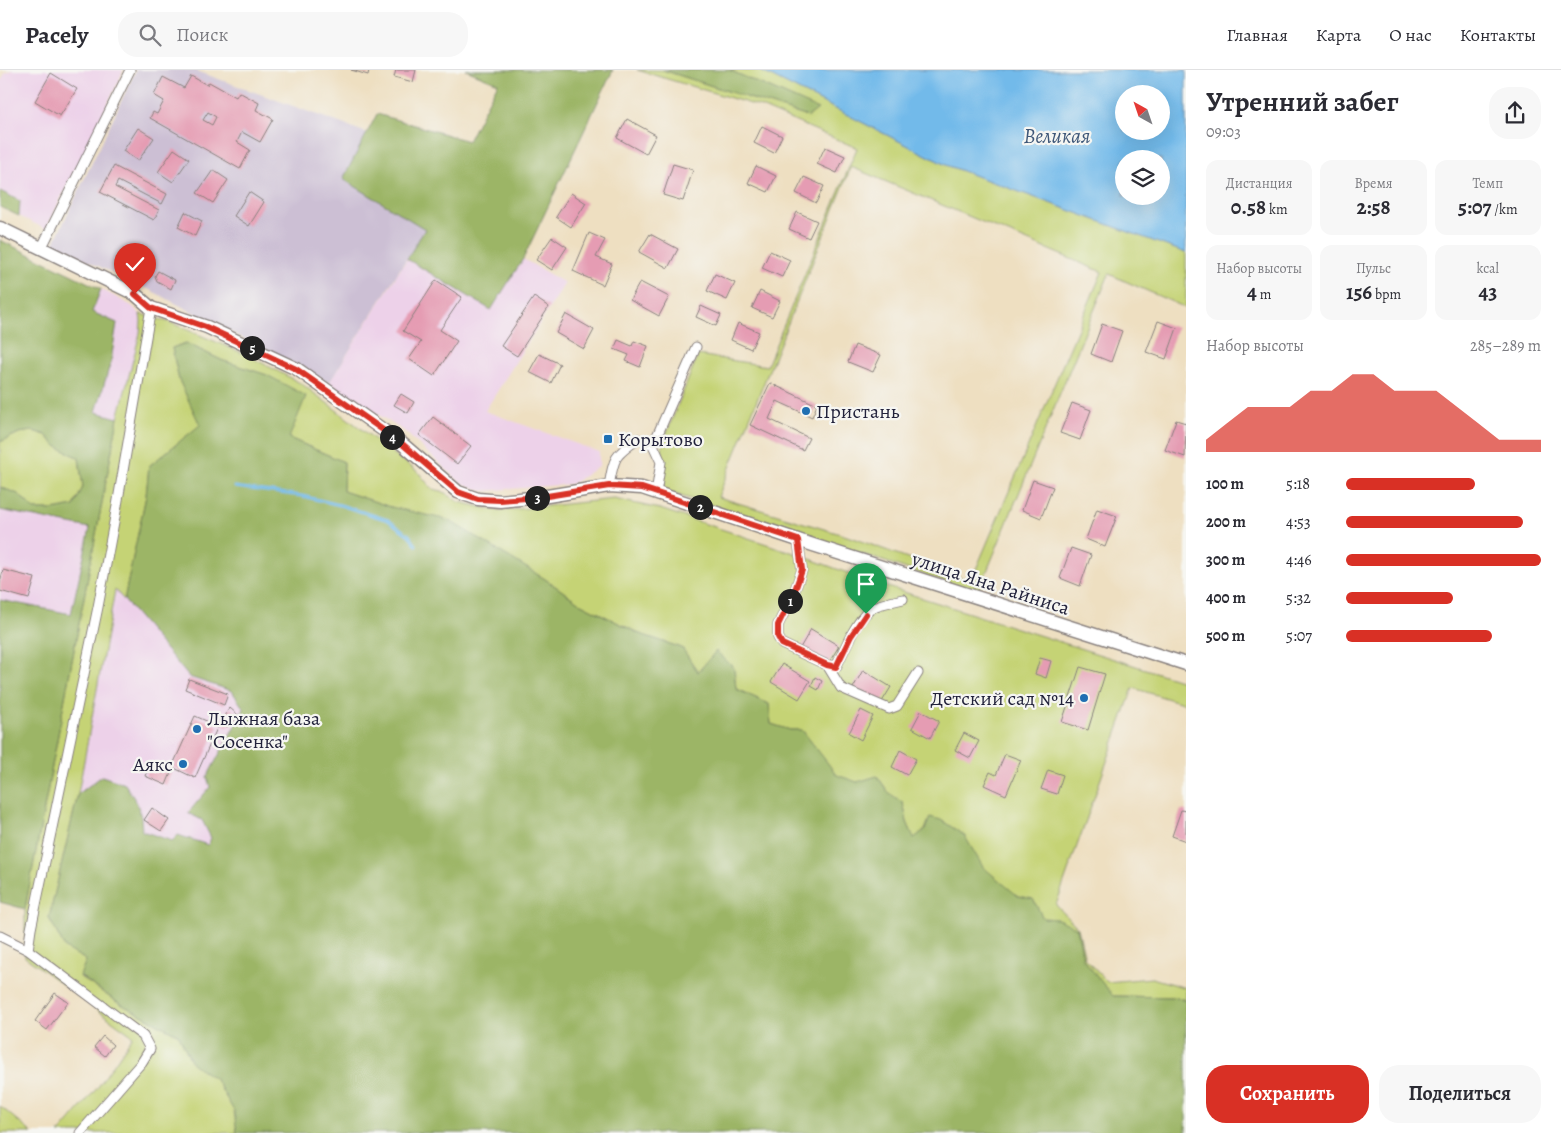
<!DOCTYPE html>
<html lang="ru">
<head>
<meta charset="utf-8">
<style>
  body { margin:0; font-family:Alegreya,serif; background:#f7f7f7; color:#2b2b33; height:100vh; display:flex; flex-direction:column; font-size:19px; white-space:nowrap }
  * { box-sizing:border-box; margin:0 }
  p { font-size:16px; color:#7c7c81 }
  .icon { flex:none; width:28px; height:28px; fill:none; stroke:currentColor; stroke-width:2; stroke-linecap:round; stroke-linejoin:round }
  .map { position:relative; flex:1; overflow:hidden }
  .panel { display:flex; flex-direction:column; background:#fff; width:375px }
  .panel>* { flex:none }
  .needle { width:32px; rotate:320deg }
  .controls { position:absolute; left:1115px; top:15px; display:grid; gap:10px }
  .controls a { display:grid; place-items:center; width:55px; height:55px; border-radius:50%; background:#fff; box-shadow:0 5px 20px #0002; font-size:25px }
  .pin { position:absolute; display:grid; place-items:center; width:42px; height:42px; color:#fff; margin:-51px -21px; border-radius:50% 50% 50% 0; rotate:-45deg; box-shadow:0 0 5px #0007 }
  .pin .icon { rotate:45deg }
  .km { position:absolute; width:25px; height:25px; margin:-12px; border-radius:50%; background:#222; color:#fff; font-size:14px; line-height:25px; text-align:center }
  .round { display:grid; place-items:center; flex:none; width:52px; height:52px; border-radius:20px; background:#f7f7f7 }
  .head { display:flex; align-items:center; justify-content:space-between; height:85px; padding:0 20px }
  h1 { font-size:28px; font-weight:700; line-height:38px }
  .figures { display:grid; grid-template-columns:repeat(3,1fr); gap:8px; height:85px; padding:5px 20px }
  .figures div { display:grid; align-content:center; border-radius:12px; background:#f7f7f7; text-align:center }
  .figures b { font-size:21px; font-weight:700 }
  .figures small { font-size:14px; font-weight:400 }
  .figures p { font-size:14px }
  .chart { height:140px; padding:10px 20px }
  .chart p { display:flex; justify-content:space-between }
  .chart svg { width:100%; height:90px; margin-top:5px; fill:#d93025; opacity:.7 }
  .cta { display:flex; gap:10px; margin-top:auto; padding:10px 20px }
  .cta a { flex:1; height:58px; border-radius:20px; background:#d93025; color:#fff; font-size:20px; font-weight:700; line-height:58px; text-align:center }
  .cta a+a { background:#f7f7f7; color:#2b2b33 }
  ul { padding:0 20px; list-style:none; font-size:16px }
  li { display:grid; grid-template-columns:80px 60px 1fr; align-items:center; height:38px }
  li i { height:12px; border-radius:6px; background:#d93025 }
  header { display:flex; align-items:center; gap:30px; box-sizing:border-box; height:70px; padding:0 25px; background:#fff; border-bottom:1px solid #e1e1e2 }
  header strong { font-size:24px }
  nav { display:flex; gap:28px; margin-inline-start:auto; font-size:18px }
  .search { width:350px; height:45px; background:#f7f7f7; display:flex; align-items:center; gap:12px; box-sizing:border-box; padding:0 18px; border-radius:20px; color:#7c7c81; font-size:19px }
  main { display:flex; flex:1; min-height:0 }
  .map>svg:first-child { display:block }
</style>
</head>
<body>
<header>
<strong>Pacely</strong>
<div class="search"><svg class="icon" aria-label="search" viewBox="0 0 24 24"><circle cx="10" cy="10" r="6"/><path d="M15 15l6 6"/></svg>Поиск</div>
<nav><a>Главная</a><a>Карта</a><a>О нас</a><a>Контакты</a></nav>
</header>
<main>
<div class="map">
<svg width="1186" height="1063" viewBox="0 0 1186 1063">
  <rect width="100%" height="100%" fill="#f6f6f2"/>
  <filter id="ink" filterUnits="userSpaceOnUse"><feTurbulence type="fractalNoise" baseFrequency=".02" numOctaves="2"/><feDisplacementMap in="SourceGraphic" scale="10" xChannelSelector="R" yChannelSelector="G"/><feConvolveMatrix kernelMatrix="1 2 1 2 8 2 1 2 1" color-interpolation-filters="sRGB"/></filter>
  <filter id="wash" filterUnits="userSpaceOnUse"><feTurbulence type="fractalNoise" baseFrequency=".0096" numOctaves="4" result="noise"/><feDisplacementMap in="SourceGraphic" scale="20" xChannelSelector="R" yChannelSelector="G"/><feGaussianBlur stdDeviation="1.12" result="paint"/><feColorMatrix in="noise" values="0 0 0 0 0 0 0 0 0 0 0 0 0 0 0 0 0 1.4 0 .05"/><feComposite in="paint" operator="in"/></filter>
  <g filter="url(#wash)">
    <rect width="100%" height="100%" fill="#eedfc1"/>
    <path fill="#edd1e9" d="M12,0H123L119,11L46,159L19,146L20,131L0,121V13L5,3Z
      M407,189L491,240L523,189L565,213L485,341L599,382V396L572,414L483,421L461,413L404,361L329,313Z
      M101,219L132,236L140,244L141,251L140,263L118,348L96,343L111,291L117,253L91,242Z
      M0,440L90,457L71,544L0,530Z
      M115,519L189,607L232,621L244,639L207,707L210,717L188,742L202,750L211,768L208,776L173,771L142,761L141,747L78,724Z"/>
    <path fill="#ccbfd4" d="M136,0H194L367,63L344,109L425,159L329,313L150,220L53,175Z"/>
    <path fill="#c5d375" stroke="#747a58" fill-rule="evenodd" d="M637,0H663L808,47L817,39L729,0H759L946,95L1186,183V238L1109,204L978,523L776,455L664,421L662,374L698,285L767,296L857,78L761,37ZM851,97L1102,202L971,511L847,466L718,427Z
      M140,244L169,252L247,285L302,314L418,402L432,419L442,421L459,432L499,441L614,429L660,439L791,482L872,512L1186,612V634L1133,618L1056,835L1078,858L1085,889L1107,912L1152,908L1186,918V930L1173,927L1114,926L1186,1063L757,664L835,704L802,660H790L771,654L769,634L736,619L734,598L716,582L698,602L682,578L640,564L581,534L545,509L496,481L391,437L343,421L344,392L289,368L267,305L221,290L186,273L172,278L179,310L201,355L149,396L146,426L124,530L115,520L78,724L49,848L65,878L86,890L80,907L117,932L179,965L192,992L216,1010L235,1042L237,1063H59L98,1017L133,966L25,887V839L118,348L140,263L141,251ZM877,706L889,723L903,733L907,752L914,768Z
      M33,361L46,365L56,376L79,388L83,417L74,436L53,440H35L18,424L0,417V372L19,363Z
      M0,1036L32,1063H0Z"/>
    <path fill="#9cb566" stroke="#5f6c50" d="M466,0H613L523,189L491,240L407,189L425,159L343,109L377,44L468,71L498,13Z
      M663,0H729L818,39L808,47Z
      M0,121L20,131L19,146L0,137Z
      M0,170L101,219L92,242L117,253L111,291L96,342L118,348L25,839L0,832V530L71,544L90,458L0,440V417L18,424L35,440H53L74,436L83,417L79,388L56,376L46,365L33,361L19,363L0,372Z
      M186,273L221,290L267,305L306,326L289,368L344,392L343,421L391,437L448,450L545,509L581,534L640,564L682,578L698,602L716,581L734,598L736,619L769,634L771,654L790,660H802L837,705L857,712L877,706L889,723L903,733L907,752L914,768L925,760L930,747L941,750L964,765L983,797L1018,826L1033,829L1043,848L1058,849L1077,858L1083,889L1113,926L1173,927L1186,930V1063H237L234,1041L216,1010L192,993L179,965L117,932L80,906L86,890L65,878L49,848L78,724L102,706L125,714L137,733L141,747L142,761L172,771L178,765L208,775L211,768L202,750L188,743L210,717L207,707L244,639L232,621L189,607L124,530L146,426L149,396L200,355L179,310L172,278Z"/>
    <path fill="#72baea" stroke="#4a6e92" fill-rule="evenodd" d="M759,0H1186V183L946,95ZM1124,24H1161V61H1124ZM1124,89H1161V126H1124Z"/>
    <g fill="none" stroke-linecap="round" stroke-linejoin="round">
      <path stroke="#72baea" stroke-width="3" d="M235,417L302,426L340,435L388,450L409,465L416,475"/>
    </g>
    <g id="blocks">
      <path fill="#e59cb3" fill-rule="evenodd" d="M351,0H369L368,5Z
        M396,0H416L413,12L394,7Z
        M51,3L77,19L60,46L35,31Z
        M191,6L207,15L209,12L236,27L239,22L259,33L256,40L273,49L260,72L242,62L237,72L250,80L240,99L150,48L153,42L157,44L164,31L154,25L163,7L184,18ZM208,42L216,47L212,55L203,50Z
        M627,49L656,65L646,84L617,68Z
        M762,56L782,66L774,83L754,73Z
        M138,58L154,68L138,91L123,81Z
        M825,77L845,86L837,103L817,94Z
        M174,79L189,89L173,112L158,102Z
        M673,94L693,100L683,131L663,125Z
        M114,96L167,124L162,134L118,111L115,117L159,140L154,150L100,122Z
        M756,96L776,106L768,122L748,113Z
        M213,100L228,110L213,133L197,123Z
        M804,107L824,116L816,133L796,123Z
        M249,122L264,132L249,156L234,146Z
        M571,123L586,133L571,157L556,147Z
        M185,142L202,151L195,166L178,157Z
        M797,142L817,151L809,168L789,159Z
        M589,163L605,170L596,187L612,194L603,215L573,201Z
        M650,164L678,179L668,198L639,182Z
        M552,167L567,177L552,200L536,190Z
        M770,181L790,190L782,207L762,198Z
        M158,201L175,210L171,219L157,211L155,206Z
        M715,204L735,213L727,230L707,221Z
        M436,210L462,227L440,260L457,271L434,306L409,289L421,272L403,261Z
        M640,212L669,227L659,246L630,230Z
        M760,221L780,231L772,247L752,238Z
        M534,227L549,237L517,286L501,276Z
        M701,236L721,245L716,256L696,247Z
        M566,244L594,260L584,279L556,263Z
        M1158,251L1177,258L1166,289L1146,282Z
        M738,253L759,262L751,279L731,270Z
        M1102,254L1122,261L1111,292L1091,284Z
        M618,270L632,276L634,271L648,276L640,297L626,291L629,285L614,279Z
        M855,275L881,285L873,302L848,292Z
        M539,284L560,294L551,313L529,302Z
        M770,313L817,335L812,347L777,331L769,349L809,368L803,380L750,355Z
        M401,324L414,332L408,343L394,335Z
        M1072,333L1091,340L1080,370L1060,363Z
        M433,347L471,376L457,394L419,365Z
        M1176,350L1186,353L1185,387L1165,380Z
        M1033,410L1053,417L1041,448L1022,440Z
        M1097,439L1117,446L1105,477L1086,469Z
        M1071,478L1091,485L1080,516L1060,508Z
        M3,500L35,508L29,529L0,521V513Z
        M811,559L839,576L828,594L800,578Z
        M1040,588L1051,591L1046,608L1035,604Z
        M782,594L810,611L799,629L771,612Z
        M1080,597L1105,604L1088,660L1062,652Z
        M863,600L891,617L880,635L853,618Z
        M815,607L822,611L818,620L811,616Z
        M189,609L228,624L224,635L185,619Z
        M230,638L238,645L228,657L220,651Z
        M861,640L873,646L861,670L849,663Z
        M921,641L939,651L930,668L912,658Z
        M195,646L218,656L195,708L172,697Z
        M964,663L979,671L970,688L955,680Z
        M900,680L916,689L907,705L892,697Z
        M1005,684L1021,690L1006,725L984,715L990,702L996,705Z
        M150,694L171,703L166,715L145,706Z
        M1048,700L1063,705L1057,724L1041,719Z
        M152,738L169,750L161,761L144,750Z
        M1181,740L1186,741V771L1172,766Z
        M55,923L68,932L47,960L35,951Z
        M103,966L113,975L105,986L94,977Z"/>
    </g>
  </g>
  <g filter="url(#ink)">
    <use href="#blocks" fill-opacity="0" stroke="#88807e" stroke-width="1"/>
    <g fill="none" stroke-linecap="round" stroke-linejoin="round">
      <g stroke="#88807e" stroke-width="11">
        <path id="street" d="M42,177L130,0
          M653,375L696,277
          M609,416C614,387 614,386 638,369L653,375L661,392L656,423
          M798,470L802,500L795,520L778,555V567L782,574L827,595L836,597C845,579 857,545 876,536C885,533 894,531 903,529
          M827,595L841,618L889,639L897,636L918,603
          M0,866L28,880
          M80,1063L142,992L150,979L143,966L28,880L31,859L98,537L117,436L151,238"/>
      </g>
      <g stroke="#88807e" stroke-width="15">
        <path id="secondary" d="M0,158L135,224L151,238L207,257L297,299L400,372L458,422L478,429L500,431L541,427L609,416L642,418L813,475L1186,594"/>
      </g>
      <use href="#street" stroke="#fff" stroke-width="9"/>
      <use href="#secondary" stroke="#fff" stroke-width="12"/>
    </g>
  </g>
  <g fill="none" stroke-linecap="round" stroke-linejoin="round" filter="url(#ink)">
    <g stroke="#fff" stroke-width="10">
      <path id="route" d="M135,224L151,238L206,257L296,299L400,372L458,422L478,429L500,430L541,427L609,416L642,418L798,470L802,500L795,520L778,555V567L782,574L827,595L836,597L851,566L866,544"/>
    </g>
    <use href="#route" stroke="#d93025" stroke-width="6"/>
  </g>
  <g fill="#1f6fb2" stroke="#f6f6f2" stroke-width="2">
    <circle cx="806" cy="341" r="5"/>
    <rect x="603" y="364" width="10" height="10" rx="2.5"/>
    <circle cx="1084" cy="628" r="5"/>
    <circle cx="197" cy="659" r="5"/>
    <circle cx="183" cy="694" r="5"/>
  </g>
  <g text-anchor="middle" stroke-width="4.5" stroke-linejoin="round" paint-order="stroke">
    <g font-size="20" fill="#22223b" stroke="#f6f6f2" text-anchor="start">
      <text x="816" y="348">Пристань</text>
      <text x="618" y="376">Корытово</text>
      <text x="1074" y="635" text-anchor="end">Детский сад №14</text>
      <text x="207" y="655">Лыжная база<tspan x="207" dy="23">"Сосенка"</tspan></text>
      <text x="173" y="701" text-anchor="end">Аякс</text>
    </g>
    <g font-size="20" fill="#22223b" stroke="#f6f6f2">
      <text transform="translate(991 513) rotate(18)" y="7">улица Яна Райниса</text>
    </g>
    <g font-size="21" font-style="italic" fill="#3e5778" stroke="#f6f6f2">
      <text x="1057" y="73">Великая</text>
    </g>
  </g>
</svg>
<div class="controls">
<a><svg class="needle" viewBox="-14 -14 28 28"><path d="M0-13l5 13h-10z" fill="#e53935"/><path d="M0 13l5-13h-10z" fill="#7c7c81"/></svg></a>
<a><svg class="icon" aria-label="layers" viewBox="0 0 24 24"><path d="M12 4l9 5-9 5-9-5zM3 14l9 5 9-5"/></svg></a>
</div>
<div class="pin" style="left:866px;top:544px;background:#1e9e55"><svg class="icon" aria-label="arrive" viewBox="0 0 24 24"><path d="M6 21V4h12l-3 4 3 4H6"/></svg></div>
<div class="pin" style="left:135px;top:224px;background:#d93025"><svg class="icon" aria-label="check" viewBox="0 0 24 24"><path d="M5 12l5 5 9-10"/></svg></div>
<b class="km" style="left:790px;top:531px">1</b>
<b class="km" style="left:700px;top:437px">2</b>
<b class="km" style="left:537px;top:428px">3</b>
<b class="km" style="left:392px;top:367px">4</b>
<b class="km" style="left:252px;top:278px">5</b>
</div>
<section class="panel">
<div class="head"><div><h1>Утренний забег</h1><p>09:03</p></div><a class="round"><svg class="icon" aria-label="share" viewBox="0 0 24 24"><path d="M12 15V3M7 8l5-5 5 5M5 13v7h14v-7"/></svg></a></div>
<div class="figures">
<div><p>Дистанция</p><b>0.58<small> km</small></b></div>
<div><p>Время</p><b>2:58</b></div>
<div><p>Темп</p><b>5:07<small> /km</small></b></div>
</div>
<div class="figures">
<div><p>Набор высоты</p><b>4<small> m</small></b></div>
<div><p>Пульс</p><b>156<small> bpm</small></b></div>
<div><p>kcal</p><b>43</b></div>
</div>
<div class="chart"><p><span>Набор высоты</span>285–289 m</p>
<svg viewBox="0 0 160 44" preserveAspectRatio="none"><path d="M0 44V38L10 30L20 22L30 22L40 22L50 14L60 14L70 6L80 6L90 14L100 14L110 14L120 22L130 30L140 38L150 38L160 38V44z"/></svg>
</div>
<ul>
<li><b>100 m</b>5:18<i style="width:66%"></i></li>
<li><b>200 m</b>4:53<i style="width:91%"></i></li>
<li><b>300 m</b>4:46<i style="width:100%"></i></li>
<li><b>400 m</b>5:32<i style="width:55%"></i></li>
<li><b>500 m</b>5:07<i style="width:75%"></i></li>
</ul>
<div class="cta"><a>Сохранить</a><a>Поделиться</a></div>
</section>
</main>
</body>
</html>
